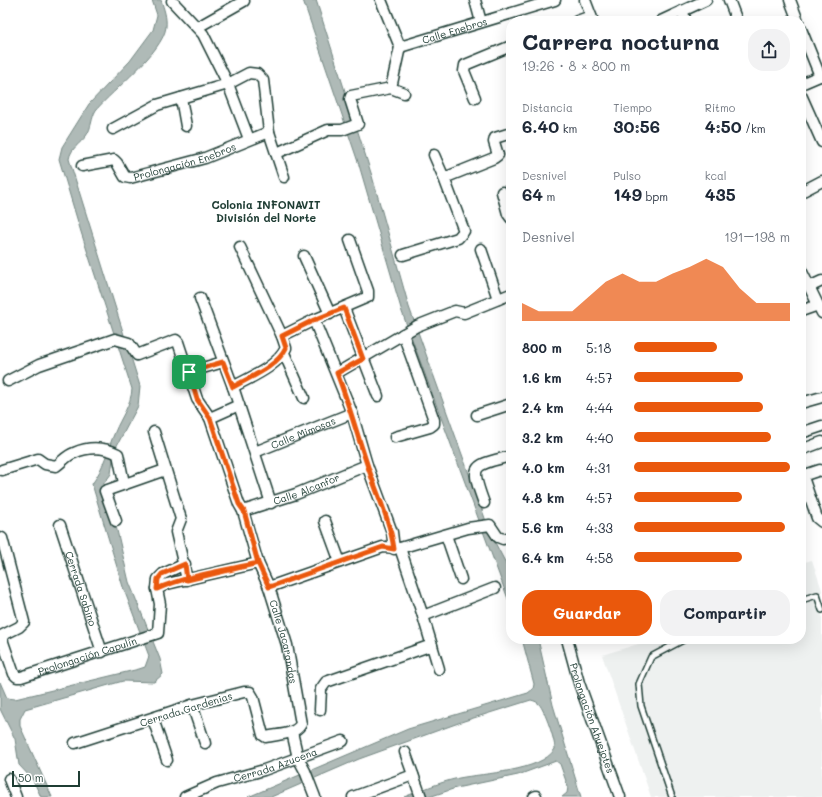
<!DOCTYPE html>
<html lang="es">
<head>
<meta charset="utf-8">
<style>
  body { margin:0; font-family:Mali,sans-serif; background:#f2f2f3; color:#1f2937; height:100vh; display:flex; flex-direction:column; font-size:15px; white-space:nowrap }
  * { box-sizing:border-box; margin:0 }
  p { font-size:13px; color:#747a83 }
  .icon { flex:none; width:22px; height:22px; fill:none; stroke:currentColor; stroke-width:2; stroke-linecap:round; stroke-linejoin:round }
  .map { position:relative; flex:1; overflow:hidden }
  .details { position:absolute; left:506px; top:16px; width:300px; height:628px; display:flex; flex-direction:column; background:#fff; border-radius:16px; box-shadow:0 4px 16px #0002 }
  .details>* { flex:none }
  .scale { position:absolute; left:12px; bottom:10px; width:68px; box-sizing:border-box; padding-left:4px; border:2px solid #1f3d34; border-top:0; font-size:11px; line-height:14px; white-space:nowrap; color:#1f3d34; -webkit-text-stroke:3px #fff; paint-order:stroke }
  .pin { position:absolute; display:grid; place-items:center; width:34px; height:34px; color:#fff; margin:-17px; border-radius:8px; box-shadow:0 2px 6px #0006 }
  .round { display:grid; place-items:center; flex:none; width:42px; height:42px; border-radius:16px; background:#f2f2f3 }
  .summary { display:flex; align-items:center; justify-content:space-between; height:68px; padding:0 16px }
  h1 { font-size:22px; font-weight:700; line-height:30px }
  .metrics { display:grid; grid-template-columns:repeat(3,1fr); gap:6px; height:68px; padding:4px 16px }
  .metrics div { display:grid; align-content:center }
  .metrics b { font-size:17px; font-weight:700 }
  .metrics small { font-size:11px; font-weight:400 }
  .metrics p { font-size:11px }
  .chart { height:112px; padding:8px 16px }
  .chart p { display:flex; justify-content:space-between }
  .chart svg { width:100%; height:72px; margin-top:4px; fill:#ea580c; opacity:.7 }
  .cta { display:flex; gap:8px; margin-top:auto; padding:8px 16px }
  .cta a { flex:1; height:46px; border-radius:16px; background:#ea580c; color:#fff; font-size:16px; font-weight:700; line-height:46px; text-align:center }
  .cta a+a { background:#f2f2f3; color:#1f2937 }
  ul { padding:0 16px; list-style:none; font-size:13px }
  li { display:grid; grid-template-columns:64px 48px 1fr; align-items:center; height:30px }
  li i { height:10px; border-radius:5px; background:#ea580c }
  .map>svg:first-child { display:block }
</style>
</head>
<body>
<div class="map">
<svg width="822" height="797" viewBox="0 0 822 797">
  <rect width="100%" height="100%" fill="#fff"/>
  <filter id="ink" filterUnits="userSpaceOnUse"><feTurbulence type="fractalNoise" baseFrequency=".025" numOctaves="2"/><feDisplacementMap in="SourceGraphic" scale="8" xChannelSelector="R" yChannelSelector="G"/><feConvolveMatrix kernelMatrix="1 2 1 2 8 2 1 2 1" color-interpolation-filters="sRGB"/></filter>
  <g filter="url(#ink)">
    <path fill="#eef1f0" d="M812,560L822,590V797H651L602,655L655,639H801V563Z"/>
    <path fill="#afbab7" stroke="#758883" d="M152,0H161C164,9 167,17 166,27C163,52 113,90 96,110C91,118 92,128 86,136C80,144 71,148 69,159L140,386L138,406L114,451L111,474L102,486L116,526L129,582L160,659L163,674L154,682L123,681L25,709L20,719V726L52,797H41L33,780L19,765L15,739L0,709V682L7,698L15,699L139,669L145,667L149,656L123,587L92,484C104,468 107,450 115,432C121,417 131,405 132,389L81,232L59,159L62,147L89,104L130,61L153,30L157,15Z
      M303,0H316L317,3L372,176L409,307L491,535L511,573V607L402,312L359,165Z
      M522,639H538L553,705L581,797H562L567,793L568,787L560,764L556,761L518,775L456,788L429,797H404C422,790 440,782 459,778C484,773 540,772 555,749C555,740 545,711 539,704C536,701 534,701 531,700L464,721L359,759L271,797H248L408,729L528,693L533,689L534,684Z"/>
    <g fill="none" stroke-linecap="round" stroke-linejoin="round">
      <g stroke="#1f3d34" stroke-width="8">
        <path id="lane" d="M801,600L817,595L822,610
          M672,797L641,706L639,684L651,657L685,639"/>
      </g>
      <g stroke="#1f3d34" stroke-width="13">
        <g id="street">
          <path d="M381,0L400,47L391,88L404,93"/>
          <path d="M475,0L481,22"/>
          <path d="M585,0L593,21"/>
          <path d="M729,0L737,21"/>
          <path d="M790,0L798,21"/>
          <path d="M172,1L203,34L228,84L249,139"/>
          <path d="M682,11L686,21"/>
          <path d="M577,21L591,16"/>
          <path d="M661,21L706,0"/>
          <path d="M198,27L244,1"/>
          <path d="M801,29L820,76"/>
          <path id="s1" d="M400,47L555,0"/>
          <path d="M801,84L822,75"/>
          <path d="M801,95L822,142"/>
          <path d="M181,98L186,126"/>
          <path d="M475,98L464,71L465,65L511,46"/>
          <path d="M113,129L157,105L228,84L249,73L257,74L263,80L269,132L284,177"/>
          <path d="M277,153L328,130H342L358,124L350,99L351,96L391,88"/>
          <path d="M434,155L444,178"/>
          <path id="s2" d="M82,166L114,160L117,163L125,177L130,178L205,158L269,132"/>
          <path d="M502,192L508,214L511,218"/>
          <path d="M801,192L822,181"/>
          <path d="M240,247L282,336"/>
          <path d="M481,249L498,299"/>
          <path d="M403,255L458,238L464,231L444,178L494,158L498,155L494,142L495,138L511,133"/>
          <path d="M304,256L330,314"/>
          <path d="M801,270L822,313"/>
          <path d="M809,287L822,281"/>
          <path d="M200,298L233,387L271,503"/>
          <path d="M344,308L378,396"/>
          <path d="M801,311L818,305"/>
          <path d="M314,320L352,413L367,465L392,532L394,549"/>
          <path d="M284,353L304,398"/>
          <path d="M189,372L223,362"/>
          <path d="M337,373L417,326L455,311L464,313L511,294"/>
          <path id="s3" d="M8,381L39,365L115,339L129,343L137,355L176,340L178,342L197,399L210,418L239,504L243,511L258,563L269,587L287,645L301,724C295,735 278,734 266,737L263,735L253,697L250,692H244L192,705L75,743"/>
          <path d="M233,387C251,377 277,367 286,348L282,336L314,320L368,297V291L350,240"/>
          <path d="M801,403L822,397"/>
          <path d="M477,415L511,404"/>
          <path d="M210,418L239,405"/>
          <path d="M154,432L181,519L176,532L187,580"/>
          <path d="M801,433L822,426"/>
          <path d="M395,437L430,427L434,424V420L403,334"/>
          <path d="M801,450L822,442"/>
          <path id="s4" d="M255,452L352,413"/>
          <path d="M2,470L38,459L45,464L56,466C62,462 67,455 74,453C90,446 104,447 118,454L124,483"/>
          <path d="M822,471L820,470L805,475L804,480L817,518L822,522"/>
          <path d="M484,503C469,463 473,466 511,456"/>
          <path id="s5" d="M243,511L296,494L367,465"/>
          <path d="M116,521L105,491L165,470"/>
          <path d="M325,521L340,562"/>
          <path id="s6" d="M60,525L102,652"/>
          <path d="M446,535L461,579"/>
          <path id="s7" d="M2,538L24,622L19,627L1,636L14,674L17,677H21L158,633L160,604L157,589L167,584L258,563"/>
          <path d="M400,548L423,616L439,669"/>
          <path d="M269,587L383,547L400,548L468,528L490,525L498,537L503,539L511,537"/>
          <path d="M157,589L158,579L163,574L185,564"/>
          <path d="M423,616L495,588"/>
          <path id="s8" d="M567,639L579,683L620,797"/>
          <path d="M192,705L205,743"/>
          <path d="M320,710L321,689L326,682L432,645"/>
          <path d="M153,719L167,760"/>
          <path d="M292,732L298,758L305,771L315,797"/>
          <path d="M405,752L421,797"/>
          <path d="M9,779L16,797"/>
          <path id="s9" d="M185,797L217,783L264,770L343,741"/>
          <path d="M353,797L413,775"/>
          <path d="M534,797L536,796"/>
        </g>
      </g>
      <use href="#lane" stroke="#fff" stroke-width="5"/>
      <use href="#street" stroke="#fff" stroke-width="10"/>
    </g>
  </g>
  <g fill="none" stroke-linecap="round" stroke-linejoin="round" filter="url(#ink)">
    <g stroke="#fff" stroke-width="8">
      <path id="route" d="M189,372L197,399L210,418L239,504L244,511L258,563C227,570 185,576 157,589L158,579L162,574L185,564L187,580L258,563L269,587L383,547L394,549C390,520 377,494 368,467C357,435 349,404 337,373L363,359L344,308L314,320L282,336L286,348C277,367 250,377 233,387L223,362L189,372"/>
    </g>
    <use href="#route" stroke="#ea580c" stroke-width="5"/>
  </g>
  <g text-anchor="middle" stroke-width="3" stroke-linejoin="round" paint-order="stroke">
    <g font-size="10" fill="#1f3d34" stroke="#fff">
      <text dy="4" stroke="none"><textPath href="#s1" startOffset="57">Calle Enebros</textPath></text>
      <text dy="4" stroke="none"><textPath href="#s2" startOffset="115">Prolongación Enebros</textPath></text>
      <text dy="4" stroke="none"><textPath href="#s4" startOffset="52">Calle Mimosas</textPath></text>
      <text dy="4" stroke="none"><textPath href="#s5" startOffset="67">Calle Alcanfor</textPath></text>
      <text dy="4" stroke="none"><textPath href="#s6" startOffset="67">Cerrada Sabino</textPath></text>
      <text dy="4" stroke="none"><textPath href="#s3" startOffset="508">Calle Jacarandas</textPath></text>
      <text dy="4" stroke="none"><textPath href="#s7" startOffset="232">Prolongación Capulín</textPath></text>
      <text transform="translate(186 709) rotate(-17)" y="4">Cerrada Gardenias</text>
      <text dy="4" stroke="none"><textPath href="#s8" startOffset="83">Prolongación Ahuejotes</textPath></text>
      <text dy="4" stroke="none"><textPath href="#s9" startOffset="96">Cerrada Azucena</textPath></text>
    </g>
    <g font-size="11" font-weight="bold" fill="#1f3d34" stroke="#fff">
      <text x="266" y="209">Colonia INFONAVIT<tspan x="266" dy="13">División del Norte</tspan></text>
    </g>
  </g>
</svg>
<div class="scale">50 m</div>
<div class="pin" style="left:189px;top:372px;background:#1e9e55"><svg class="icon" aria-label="arrive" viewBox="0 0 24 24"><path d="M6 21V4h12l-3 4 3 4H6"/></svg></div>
<section class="details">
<div class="summary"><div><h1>Carrera nocturna</h1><p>19:26 · 8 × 800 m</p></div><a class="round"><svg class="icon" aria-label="share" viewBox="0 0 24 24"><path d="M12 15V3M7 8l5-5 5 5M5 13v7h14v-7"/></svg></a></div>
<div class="metrics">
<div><p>Distancia</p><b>6.40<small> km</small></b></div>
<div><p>Tiempo</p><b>30:56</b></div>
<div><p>Ritmo</p><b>4:50<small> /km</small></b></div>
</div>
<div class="metrics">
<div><p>Desnivel</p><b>64<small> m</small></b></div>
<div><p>Pulso</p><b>149<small> bpm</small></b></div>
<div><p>kcal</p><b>435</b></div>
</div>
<div class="chart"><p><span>Desnivel</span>191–198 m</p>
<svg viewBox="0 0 160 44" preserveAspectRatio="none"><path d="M0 44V33L10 38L20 38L30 38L40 29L50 20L60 15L70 20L80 20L90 15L100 11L110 6L120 11L130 24L140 33L150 33L160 33V44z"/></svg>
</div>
<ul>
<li><b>800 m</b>5:18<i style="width:53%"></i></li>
<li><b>1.6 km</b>4:57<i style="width:70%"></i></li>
<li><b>2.4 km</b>4:44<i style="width:83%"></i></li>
<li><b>3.2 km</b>4:40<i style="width:88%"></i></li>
<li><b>4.0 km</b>4:31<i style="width:100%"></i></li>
<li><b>4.8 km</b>4:57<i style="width:69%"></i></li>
<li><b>5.6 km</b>4:33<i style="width:97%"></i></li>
<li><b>6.4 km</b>4:58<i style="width:69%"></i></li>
</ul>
<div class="cta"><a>Guardar</a><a>Compartir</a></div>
</section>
</div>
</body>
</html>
